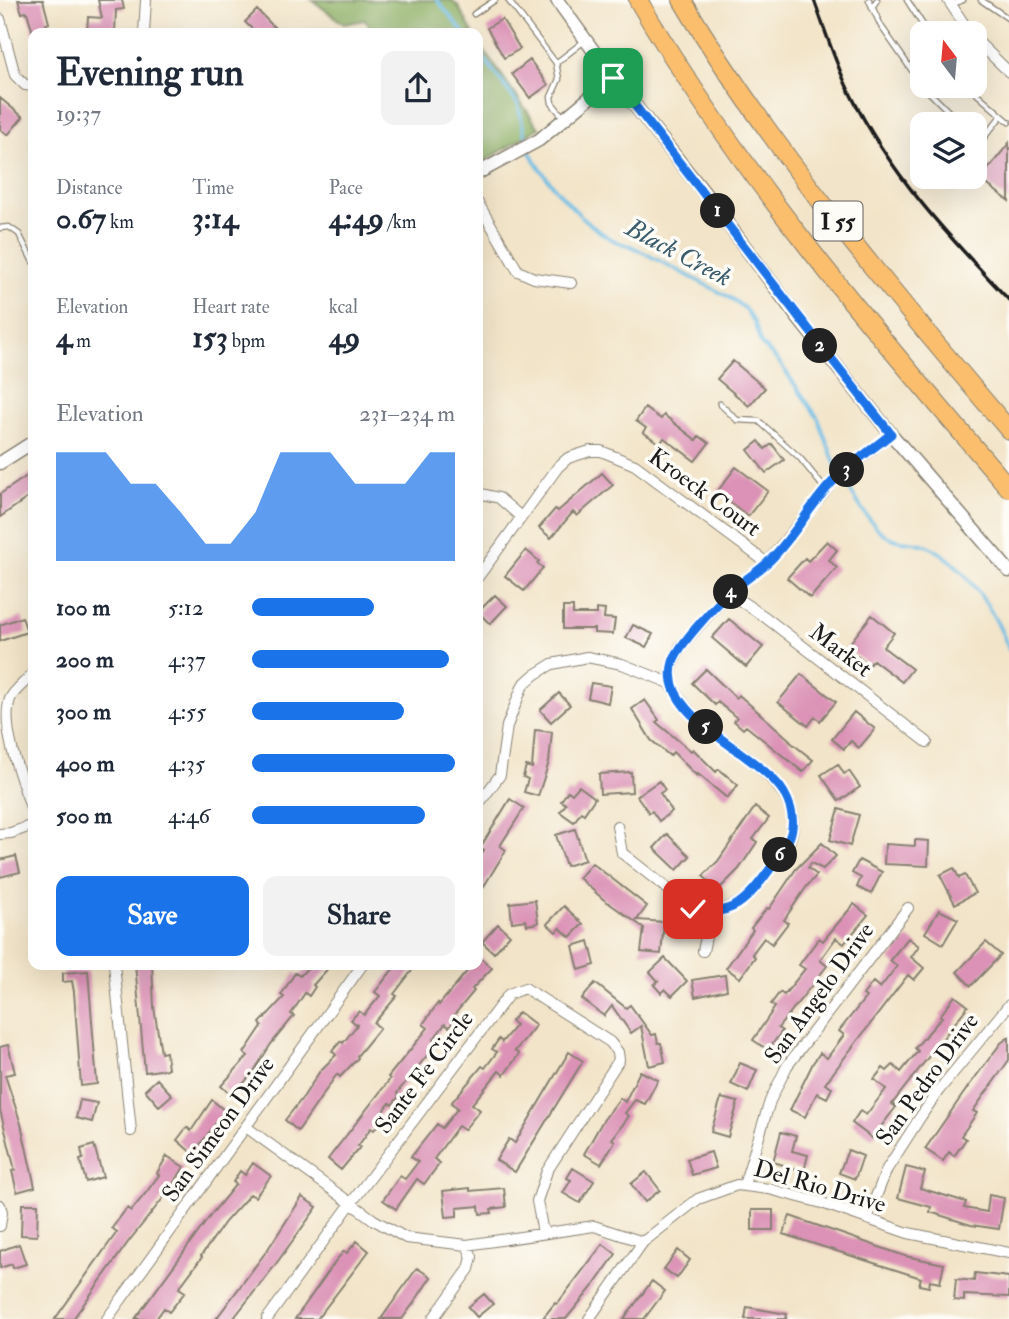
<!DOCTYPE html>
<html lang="en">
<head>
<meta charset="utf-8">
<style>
  body { margin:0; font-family:"IM FELL Double Pica",serif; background:#f2f2f3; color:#1f2937; height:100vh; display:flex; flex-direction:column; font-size:26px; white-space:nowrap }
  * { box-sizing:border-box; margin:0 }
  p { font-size:23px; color:#747a83 }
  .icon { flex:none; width:38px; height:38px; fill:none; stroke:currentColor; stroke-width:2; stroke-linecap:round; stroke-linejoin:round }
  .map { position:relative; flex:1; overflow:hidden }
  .drawer { position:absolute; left:28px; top:28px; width:455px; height:942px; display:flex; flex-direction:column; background:#fff; border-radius:14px; box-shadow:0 7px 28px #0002 }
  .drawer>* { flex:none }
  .needle { width:46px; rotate:344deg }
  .fabs { position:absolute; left:910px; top:21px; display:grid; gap:14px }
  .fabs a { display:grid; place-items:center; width:77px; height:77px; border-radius:14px; background:#fff; box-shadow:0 7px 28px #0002; font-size:35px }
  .pin { position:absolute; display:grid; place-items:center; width:60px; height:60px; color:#fff; margin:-30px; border-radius:14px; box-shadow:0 4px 10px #0006 }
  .km { position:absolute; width:35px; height:35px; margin:-18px; border-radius:50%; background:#222; color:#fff; font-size:19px; line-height:35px; text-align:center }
  .round { display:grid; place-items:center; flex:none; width:74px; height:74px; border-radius:14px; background:#f2f2f3 }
  .overview { display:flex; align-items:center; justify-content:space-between; height:119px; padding:0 28px }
  h1 { font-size:38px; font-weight:800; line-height:52px }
  .stats { display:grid; grid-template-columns:repeat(3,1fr); gap:10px; height:119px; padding:7px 28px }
  .stats div { display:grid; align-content:center }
  .stats b { font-size:30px; font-weight:800 }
  .stats small { font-size:19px; font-weight:400 }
  .stats p { font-size:19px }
  .chart { height:196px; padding:14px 28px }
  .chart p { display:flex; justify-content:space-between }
  .chart svg { width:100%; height:126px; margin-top:7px; fill:#1a73e8; opacity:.7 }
  .button { display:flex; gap:14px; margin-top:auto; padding:14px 28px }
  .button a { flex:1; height:80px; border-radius:14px; background:#1a73e8; color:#fff; font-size:28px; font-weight:800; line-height:80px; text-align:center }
  .button a+a { background:#f2f2f3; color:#1f2937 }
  ul { padding:0 28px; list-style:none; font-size:23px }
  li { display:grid; grid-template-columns:112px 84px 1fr; align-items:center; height:52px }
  li i { height:18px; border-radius:9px; background:#1a73e8 }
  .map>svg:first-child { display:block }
</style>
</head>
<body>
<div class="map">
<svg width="1009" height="1319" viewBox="0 0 1009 1319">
  <rect width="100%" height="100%" fill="#fdfcf7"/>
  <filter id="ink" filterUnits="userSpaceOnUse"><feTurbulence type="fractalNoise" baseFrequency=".0143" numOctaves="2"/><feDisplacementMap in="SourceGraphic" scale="14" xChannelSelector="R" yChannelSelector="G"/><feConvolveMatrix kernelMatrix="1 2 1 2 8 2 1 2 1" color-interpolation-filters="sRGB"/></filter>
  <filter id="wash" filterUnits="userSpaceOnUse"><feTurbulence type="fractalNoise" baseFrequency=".00686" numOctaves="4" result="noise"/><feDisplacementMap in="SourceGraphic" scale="28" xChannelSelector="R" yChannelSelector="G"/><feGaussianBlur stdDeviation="1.57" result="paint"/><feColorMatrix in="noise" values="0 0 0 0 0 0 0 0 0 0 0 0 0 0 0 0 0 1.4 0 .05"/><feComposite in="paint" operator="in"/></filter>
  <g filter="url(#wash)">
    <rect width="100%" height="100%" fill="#f2e4c8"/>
    <path fill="#8bad62" stroke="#54643f" stroke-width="2" d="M312,0H452L458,6L473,33H375L365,20L344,24Z
      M478,42L539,128L478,165Z"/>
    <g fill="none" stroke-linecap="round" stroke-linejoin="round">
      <path stroke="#69bce5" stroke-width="3.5" d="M437,0L464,33
        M478,50L518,104L525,136
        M529,151C547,182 595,241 631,246L729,297L744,308L754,322L761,344L779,362L818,418L837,469
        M844,481C855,497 870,526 887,536C898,543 916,541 928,546C963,561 997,615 1009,650"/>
    </g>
    <g id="blocks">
      <path fill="#db92b6" d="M18,0H43L49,23L46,24L51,33H33L27,12L22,13Z
        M98,0H122L124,9L116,10L115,33H87L88,17L102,18Z
        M257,10L280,33H256L245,22Z
        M502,19L520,49L504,58L487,28Z
        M530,60L548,85L530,98L512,74Z
        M0,98L23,117L8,135L0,129Z
        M1009,143V201L980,179Z
        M733,361L765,388L749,406L717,379Z
        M645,408L661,419L664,415L696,440L699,436L709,443L695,461L664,438L660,444L643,432L646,428L636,421Z
        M759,441L765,449L772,444L784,460L766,473L748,450Z
        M736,467L768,491L748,516L717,492Z
        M33,472V494L0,517V494Z
        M602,473L613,485L577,516L573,512L551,538L539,528L555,509L558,511Z
        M827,541L837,550L829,560L837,568L810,598L787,578L805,558L808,561Z
        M526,550L539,561L537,563L543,568L524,591L505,576Z
        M495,595L507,606L490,624L478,612Z
        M563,607H573V614H596V609L605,610L604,618L615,619L613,634L594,633V629H563Z
        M872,615L894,633L883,647L912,669L902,682L873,660L869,665L846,648Z
        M22,617L27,632L0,641V625Z
        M729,619L763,647L746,667L712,638Z
        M633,625L653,634L646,647L626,638Z
        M706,669L736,698L739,695L790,740L789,741L813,760L803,772L746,726L743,729L734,721L737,718L718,702L715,705L692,683Z
        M801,674L836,702L820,721L815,717L808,726L778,702Z
        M591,683L611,686L608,703L588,698Z
        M559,693L570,705L551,722L540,710Z
        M645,700L659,720L656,722L691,751L693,749L716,772L719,769L738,785L727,798L698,774L697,776L673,752L670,756L651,740L632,709Z
        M854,712L875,729L859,748L851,741L844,749L832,739Z
        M535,730L552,732L549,762L538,796L524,792L528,779L523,777L526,766L532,768Z
        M838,764L844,774L849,771L860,787L839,801L821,775Z
        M631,772L632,792L600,794L599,774Z
        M659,781L665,790L660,793L672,811L659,821L652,811L649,813L637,796Z
        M579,786L595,798L584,814L581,812L574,822L560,812L566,804L561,801L568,791L572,794Z
        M510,799L524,808L500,846L506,850L478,896V860L484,850L480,848Z
        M755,807L769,818L753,839L757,842L739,869L718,890L703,876L718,861Z
        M839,809L859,815L850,846L830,840Z
        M575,829L585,860L566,866L556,835Z
        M667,834L690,856L677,870L654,848Z
        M915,840L929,841L928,866L884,864L885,844L915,846Z
        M822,843L836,856L823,869L811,863L808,868L817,875L807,886L784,920L788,923L772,944L764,938L752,954L755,957L740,978L726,968L753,930L751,928L767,908L769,909L796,869Z
        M16,856L20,872L0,877V860Z
        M859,860L882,872L871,894L857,887L861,878L852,873Z
        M592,863L647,906L637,920L664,922L661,954L641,952L644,928L603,899L579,878Z
        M954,868L959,878L965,875L975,893L955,904L940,875Z
        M535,900L538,923L527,925L526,920L512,922L510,903Z
        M854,904L868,915L844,944L836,938L820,960L827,966L778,1028L782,1031L768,1050L753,1040L775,1007L771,1004L780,992L784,995L805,969L799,965L819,938L823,941Z
        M564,906L583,924L570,937L560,928L556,932L547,924Z
        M939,910L958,919L943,944L925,933Z
        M498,924L510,935L494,953L482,942Z
        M908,938L919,946L911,957L924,968L914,980L908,975L848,1053L825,1084L832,1088L827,1098L817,1093L805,1117L790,1110L813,1063L820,1053L827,1058L844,1035L839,1031L866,997L863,995L873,982L880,988L897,966L890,960Z
        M589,941L595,965L579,970L573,946Z
        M986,942L1001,955L971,986L957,972Z
        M480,957L492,968L472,989L474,991L454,1015L457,1017L449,1027L445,1024L433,1040L437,1043L397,1093L399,1096L392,1105L390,1103L377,1118L381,1121L374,1130L371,1128L358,1146L360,1147L341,1170L328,1159L390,1079L388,1077L428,1028L423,1024L438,1003L439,1005L473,964H478Z
        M665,958L687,981L672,996L665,989L661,993L654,985L658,981L650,972Z
        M135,964H152L154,1007L161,1053L166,1052L168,1069L145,1072Z
        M311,964H332L313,985L315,987L309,996L305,993L291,1014L294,1016L271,1044L252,1074L232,1096L221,1086L248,1056L244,1053L262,1026L260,1023L284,997L281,995L295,973L300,976Z
        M397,964H417L394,994L397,996L374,1023L380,1028L357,1056L358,1058L340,1077L337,1074L298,1131L285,1120L304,1096L320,1071L336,1055L332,1051L341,1041L343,1043L357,1025L351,1020L359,1011L364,1015L380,996L375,992Z
        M88,971L97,1084L81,1086L74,992L72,981L63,982V973Z
        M725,975L727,990L695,997L692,980Z
        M595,983L626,1008L630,1005L652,1035L656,1034L658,1043H661L665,1062L649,1066L641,1026L631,1033L612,1006L604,1016L582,999Z
        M955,996L968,1006L892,1104L896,1107L872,1138L852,1123L860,1111L866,1115L886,1089L874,1079L883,1068L887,1071L893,1065L901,1072L918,1051L915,1048L942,1017L940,1016Z
        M519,1012L536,1025L515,1051L519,1054L504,1075L499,1071L472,1104L480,1110L464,1130L458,1126L434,1159L440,1163L424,1184L417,1179L396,1209L383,1200L400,1176L405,1179L418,1162L411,1157L437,1124L442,1128L458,1108L451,1103L482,1066L485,1068L497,1052L492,1049L499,1039L502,1042L516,1025L511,1021Z
        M1009,1037V1060L973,1111L977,1113L961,1136L966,1139L954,1156L949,1152L943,1161L925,1149L968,1087L1001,1043Z
        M8,1045L15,1073L5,1075L21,1124L35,1187L17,1192L12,1171L15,1170L0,1110V1047Z
        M569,1052L583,1061L515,1172L496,1160L509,1139L515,1143Z
        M740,1063L757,1070L748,1092L731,1084Z
        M640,1071L658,1080L645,1104L635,1100L625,1113L629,1116L612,1139L615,1141L601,1164L584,1154L602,1122L620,1098L625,1102Z
        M157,1079L172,1095L159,1106L145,1090Z
        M721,1098L738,1102L728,1137L711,1132Z
        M80,1100L97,1103L92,1122L76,1118Z
        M212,1100L225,1111L193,1154L177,1140L187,1127L191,1131Z
        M781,1132L796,1136L792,1151L808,1155L804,1171L773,1162Z
        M94,1145L103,1177L86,1182L80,1160L83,1159L81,1149Z
        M848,1150L863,1156L855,1179L839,1173Z
        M711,1152L716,1168L692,1175L687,1159Z
        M167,1156L184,1167L172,1187L129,1241L73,1319H55L117,1232L112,1228L127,1208L131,1211L145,1194L159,1175L157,1173Z
        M253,1163L271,1176L255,1197L250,1194L225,1222L201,1256L202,1257L179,1288L185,1292L169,1312L164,1308L156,1319H135L213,1212L236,1184L233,1182L240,1171L245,1175Z
        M906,1167L925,1172L920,1188L966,1202L964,1208L987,1212L989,1195L1004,1198L999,1229L971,1225L930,1212L931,1207L898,1198Z
        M573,1168L594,1181L580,1203L563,1193L571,1180L567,1178Z
        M646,1172L660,1190L645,1202L631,1184Z
        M470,1188V1191L504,1188L506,1207L491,1209L492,1213L480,1214L479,1206L457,1208V1216L446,1217L443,1191Z
        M302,1197L317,1207L273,1268L233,1319H216L268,1249Z
        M22,1204H38L37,1236L21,1235Z
        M752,1210H773V1230H752Z
        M790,1216L905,1256L944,1264L940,1283L930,1281L929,1287L919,1285L921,1278L783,1234Z
        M357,1241L369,1251L317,1319H295L338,1258L344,1251L347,1253Z
        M19,1244L26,1264L13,1268L12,1264L0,1268V1251Z
        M603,1244L616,1254L594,1285L566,1319H542L555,1303L557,1304Z
        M678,1250L690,1260L677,1278L664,1269Z
        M417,1268L431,1277L413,1304L402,1319H381Z
        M975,1273L1009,1277V1297L964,1295V1301L954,1300L956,1279L974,1281Z
        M652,1281L665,1291L644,1319H624Z
        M484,1294L493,1304L477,1317L468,1307Z
        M747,1307L787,1314L786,1319H745Z"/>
    </g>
  </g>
  <g filter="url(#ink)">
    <use href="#blocks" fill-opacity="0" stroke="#878072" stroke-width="2"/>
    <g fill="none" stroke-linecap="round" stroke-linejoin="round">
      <g stroke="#878072" stroke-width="7">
        <path id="service" d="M508,0L556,63L559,79L551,97L552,103L564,118
          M869,0L881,26L922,85
          M907,0L928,33
          M981,0L1009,19
          M951,5L963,0
          M872,7L877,0
          M474,14L495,0
          M556,63L583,42
          M923,86L961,124
          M968,86L1009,122
          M975,136L981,142
          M975,149L1001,116
          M0,228L9,227L19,234L33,262
          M720,404L737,420L759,421L800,458L825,489"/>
      </g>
      <g stroke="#878072" stroke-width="12">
        <path id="minor" d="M948,0L970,33
          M0,19L15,75L25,85L33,86
          M144,33L146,0
          M975,39L1009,72
          M478,203L518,271L534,278L571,283
          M478,493L499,498L521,517
          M478,577L558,467L568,458L590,451H601L635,465L767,563
          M729,593L765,617L927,742
          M32,674C26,682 14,690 10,699C0,728 23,784 33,813
          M670,683C680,699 689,713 703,725C735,751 809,789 790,840C787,848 780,856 775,862C753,892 749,904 711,913L703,951
          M670,683L673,663L680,647L712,611L729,593L767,563L835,479L891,434
          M478,805L500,775L507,726L523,685L534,675L552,664L587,657L622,664L670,683
          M617,826L622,853L693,909L711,913
          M0,834L11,833L33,825
          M114,964L131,1131
          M246,1127L374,1220L406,1238L467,1245L594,1226L643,1242
          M744,1185L770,1101L787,1066L908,908
          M0,1205L2,1212L0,1226
          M867,1219L887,1169L921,1116L939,1090L1009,1005
          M107,1319L363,964
          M267,1319L352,1202L509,994L525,988L610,1042L618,1052L619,1060L547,1171L537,1201L543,1233
          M433,1319L469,1269L472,1257L467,1245
          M589,1319L643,1242L698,1199L737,1185L769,1189L822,1203L908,1233L1009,1253"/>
      </g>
      <g stroke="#878072" stroke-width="15">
        <path id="tertiary" d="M557,0L613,78L710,200L798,318L891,434L1009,571
          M478,173L539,140L613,78
          M0,463L33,442"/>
      </g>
      <g stroke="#878072" stroke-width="20">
        <path id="motorway" d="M638,0C741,176 876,334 1009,488
          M682,0C774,154 893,294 1009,430"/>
      </g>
      <use href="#service" stroke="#fff" stroke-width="4.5"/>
      <use href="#minor" stroke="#fff" stroke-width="10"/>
      <use href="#tertiary" stroke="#fff" stroke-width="12"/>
      <use href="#motorway" stroke="#fabe6d" stroke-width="18"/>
      <path stroke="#1c1c1c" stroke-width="3.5" d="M814,0C825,30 835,62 849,91C889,173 947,235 1009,300"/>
    </g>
  </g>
  <g fill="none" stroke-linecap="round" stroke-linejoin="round" filter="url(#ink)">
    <g stroke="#fff" stroke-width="14">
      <path id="route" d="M613,78C707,196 797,317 891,434C869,452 844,468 826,489C806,512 790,542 767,563C755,574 741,582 729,593C715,606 678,645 673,662C656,717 761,753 784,793C802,825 789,843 770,869C748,899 732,919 693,909"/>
    </g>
    <use href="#route" stroke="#1a73e8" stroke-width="9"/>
  </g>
  <g text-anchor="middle" stroke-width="7" stroke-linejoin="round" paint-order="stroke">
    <rect fill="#fdfcf7" stroke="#605f5e" stroke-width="2" x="813.5" y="201.5" width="49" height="39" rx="5"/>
    <g font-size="23" font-weight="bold" fill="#1c1c1c">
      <text x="838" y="229">I 55</text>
    </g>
    <g font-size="24" fill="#1c1c1c" stroke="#fdfcf7">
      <text transform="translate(705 492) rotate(36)" y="8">Kroeck Court</text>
      <text transform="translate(841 650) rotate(37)" y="8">Market</text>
      <text transform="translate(819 993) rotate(-54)" y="8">San Angelo Drive</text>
      <text transform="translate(424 1072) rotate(-53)" y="8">Sante Fe Circle</text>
      <text transform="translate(927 1079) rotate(-54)" y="8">San Pedro Drive</text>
      <text transform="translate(218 1129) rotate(-54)" y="8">San Simeon Drive</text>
      <text transform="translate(820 1186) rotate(16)" y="8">Del Rio Drive</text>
    </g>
    <g font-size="26" font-style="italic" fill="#3b5c6c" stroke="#fdfcf7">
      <text transform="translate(679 252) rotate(28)" y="9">Black Creek</text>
    </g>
  </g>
</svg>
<div class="fabs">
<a><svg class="needle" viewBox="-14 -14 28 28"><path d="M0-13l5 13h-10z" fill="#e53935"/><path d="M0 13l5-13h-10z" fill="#747a83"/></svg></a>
<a><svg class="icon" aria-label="layers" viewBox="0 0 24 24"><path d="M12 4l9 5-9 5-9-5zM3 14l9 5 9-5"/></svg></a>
</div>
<div class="pin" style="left:613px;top:78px;background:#1e9e55"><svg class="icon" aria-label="arrive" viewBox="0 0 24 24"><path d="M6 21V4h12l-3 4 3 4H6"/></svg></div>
<div class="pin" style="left:693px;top:909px;background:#d93025"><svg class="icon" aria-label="check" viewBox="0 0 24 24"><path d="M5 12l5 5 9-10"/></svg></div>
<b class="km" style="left:718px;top:211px">1</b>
<b class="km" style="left:820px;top:346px">2</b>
<b class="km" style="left:847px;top:470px">3</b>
<b class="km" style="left:731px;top:592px">4</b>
<b class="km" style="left:706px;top:727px">5</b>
<b class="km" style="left:780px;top:855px">6</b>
<section class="drawer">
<div class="overview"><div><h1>Evening run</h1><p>19:37</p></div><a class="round"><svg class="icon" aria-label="share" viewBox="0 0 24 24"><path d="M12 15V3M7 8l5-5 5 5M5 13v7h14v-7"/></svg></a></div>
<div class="stats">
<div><p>Distance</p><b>0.67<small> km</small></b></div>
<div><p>Time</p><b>3:14</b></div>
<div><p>Pace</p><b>4:49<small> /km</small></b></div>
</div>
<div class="stats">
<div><p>Elevation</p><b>4<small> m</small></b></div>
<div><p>Heart rate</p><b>153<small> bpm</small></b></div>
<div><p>kcal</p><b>49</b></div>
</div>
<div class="chart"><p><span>Elevation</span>231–234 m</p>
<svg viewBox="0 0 160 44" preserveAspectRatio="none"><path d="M0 44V6L10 6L20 6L30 17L40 17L50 27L60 38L70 38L80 27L90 6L100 6L110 6L120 17L130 17L140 17L150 6L160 6V44z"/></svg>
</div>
<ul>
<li><b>100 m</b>5:12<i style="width:60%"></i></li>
<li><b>200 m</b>4:37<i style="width:97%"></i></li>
<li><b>300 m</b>4:55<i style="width:75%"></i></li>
<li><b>400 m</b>4:35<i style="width:100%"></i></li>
<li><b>500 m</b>4:46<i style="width:85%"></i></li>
</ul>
<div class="button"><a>Save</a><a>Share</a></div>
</section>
</div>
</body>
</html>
